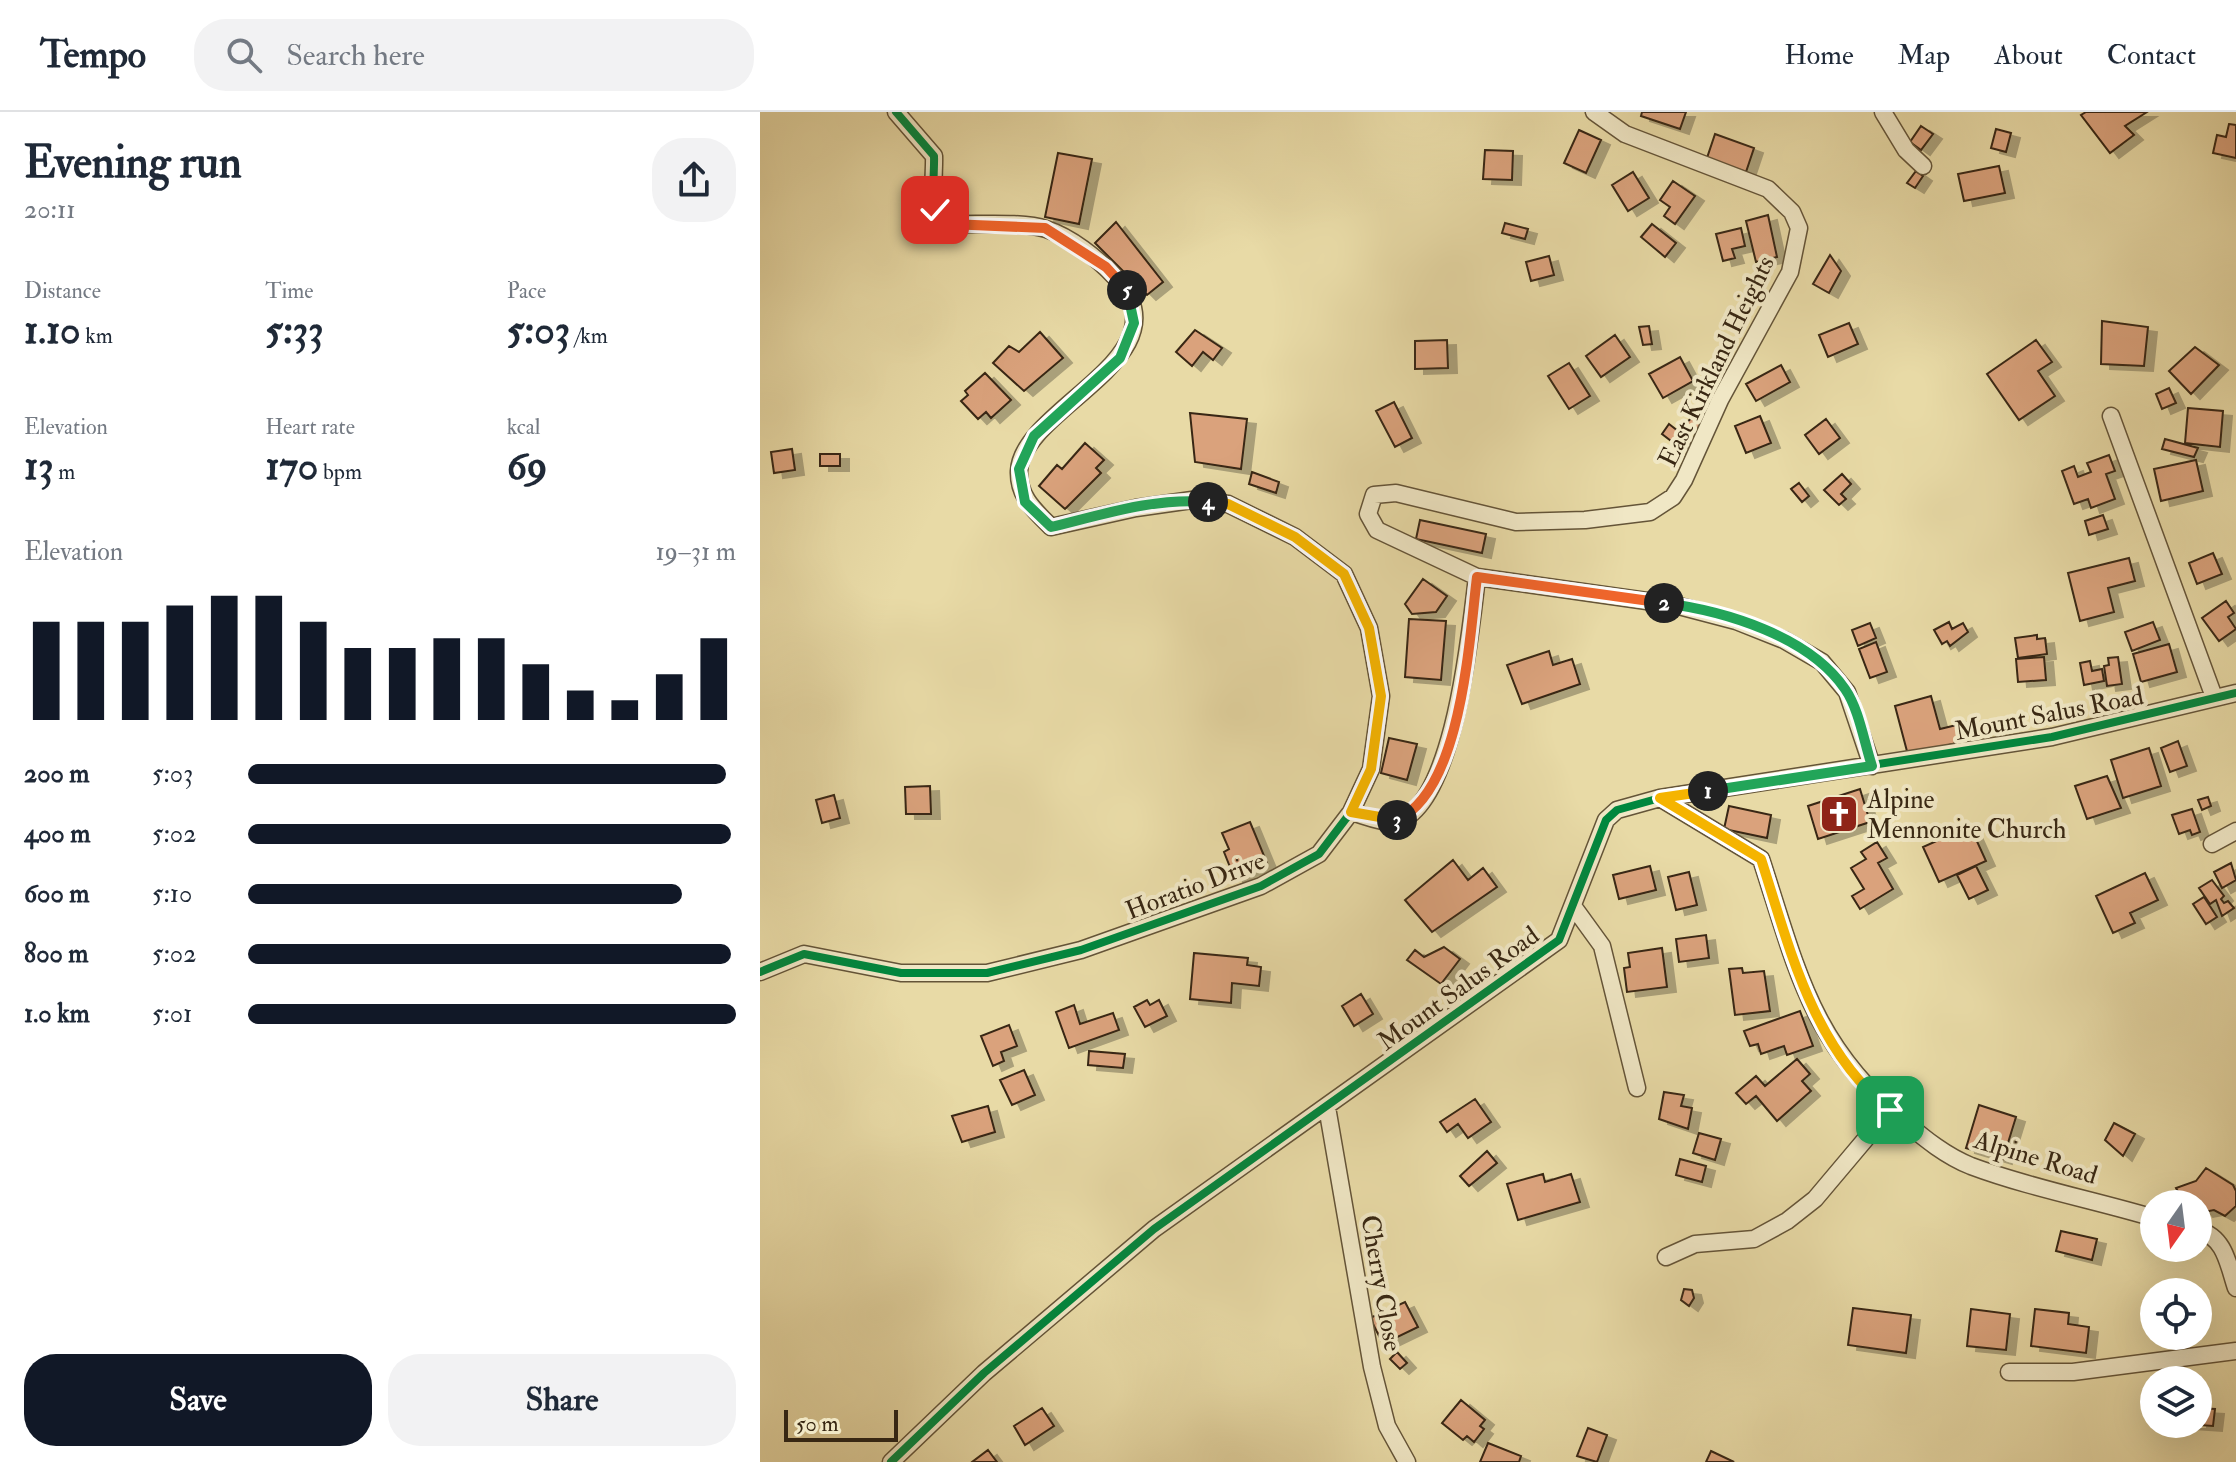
<!DOCTYPE html>
<html lang="en">
<head>
<meta charset="utf-8">
<style>
  body { margin:0; font-family:"IM FELL Double Pica",serif; background:#f2f2f3; color:#1f2937; height:100vh; display:flex; flex-direction:column; font-size:30px; white-space:nowrap }
  * { box-sizing:border-box; margin:0 }
  p { font-size:26px; color:#747a83 }
  .icon { flex:none; width:44px; height:44px; fill:none; stroke:currentColor; stroke-width:2; stroke-linecap:round; stroke-linejoin:round }
  .map { position:relative; flex:1; overflow:hidden }
  .side { display:flex; flex-direction:column; background:#fff; width:760px }
  .side>* { flex:none }
  .needle { width:52px; rotate:194deg }
  .fabs { position:absolute; left:1380px; top:1078px; display:grid; gap:16px }
  .fabs a { display:grid; place-items:center; width:72px; height:72px; border-radius:50%; background:#fff; box-shadow:0 8px 32px #0002; font-size:40px }
  .scale { position:absolute; left:24px; bottom:20px; width:114px; box-sizing:border-box; padding-left:8px; border:4px solid #382713; border-top:0; font-size:22px; line-height:28px; white-space:nowrap; color:#382713; -webkit-text-stroke:6px #f0e7c5; paint-order:stroke }
  .pin { position:absolute; display:grid; place-items:center; width:68px; height:68px; color:#fff; margin:-34px; border-radius:16px; box-shadow:0 4px 12px #0006 }
  .km { position:absolute; width:40px; height:40px; margin:-20px; border-radius:50%; background:#222; color:#fff; font-size:22px; line-height:40px; text-align:center }
  .round { display:grid; place-items:center; flex:none; width:84px; height:84px; border-radius:32px; background:#f2f2f3 }
  .overview { display:flex; align-items:center; justify-content:space-between; height:136px; padding:0 24px }
  h1 { font-size:44px; font-weight:700; line-height:60px }
  .stats { display:grid; grid-template-columns:repeat(3,1fr); gap:12px; height:136px; padding:8px 24px }
  .stats div { display:grid; align-content:center }
  .stats b { font-size:40px; font-weight:700 }
  .stats small { font-size:22px; font-weight:400 }
  .stats p { font-size:22px }
  .chart { height:224px; padding:16px 24px }
  .chart p { display:flex; justify-content:space-between }
  .chart svg { width:100%; height:144px; margin-top:8px; stroke:#111827; stroke-width:6 }
  .cta { display:flex; gap:16px; margin-top:auto; padding:16px 24px }
  .cta a { flex:1; height:92px; border-radius:32px; background:#111827; color:#fff; font-size:32px; font-weight:700; line-height:92px; text-align:center }
  .cta a+a { background:#f2f2f3; color:#1f2937 }
  ul { padding:0 24px; list-style:none; font-size:26px }
  li { display:grid; grid-template-columns:128px 96px 1fr; align-items:center; height:60px }
  li i { height:20px; border-radius:10px; background:#111827 }
  header { display:flex; align-items:center; gap:48px; box-sizing:border-box; height:112px; padding:0 40px; background:#fff; border-bottom:2px solid #e0e1e3 }
  header strong { font-size:38px }
  nav { display:flex; gap:44px; margin-inline-start:auto; font-size:28px }
  .search { width:560px; height:72px; background:#f2f2f3; display:flex; align-items:center; gap:20px; box-sizing:border-box; padding:0 28px; border-radius:32px; color:#747a83; font-size:30px }
  main { display:flex; flex:1; min-height:0 }
  .map>svg:first-child { display:block }
</style>
</head>
<body>
<header>
<strong>Tempo</strong>
<div class="search"><svg class="icon" aria-label="search" viewBox="0 0 24 24"><circle cx="10" cy="10" r="6"/><path d="M15 15l6 6"/></svg>Search here</div>
<nav><a>Home</a><a>Map</a><a>About</a><a>Contact</a></nav>
</header>
<main>
<section class="side">
<div class="overview"><div><h1>Evening run</h1><p>20:11</p></div><a class="round"><svg class="icon" aria-label="share" viewBox="0 0 24 24"><path d="M12 15V3M7 8l5-5 5 5M5 13v7h14v-7"/></svg></a></div>
<div class="stats">
<div><p>Distance</p><b>1.10<small> km</small></b></div>
<div><p>Time</p><b>5:33</b></div>
<div><p>Pace</p><b>5:03<small> /km</small></b></div>
</div>
<div class="stats">
<div><p>Elevation</p><b>13<small> m</small></b></div>
<div><p>Heart rate</p><b>170<small> bpm</small></b></div>
<div><p>kcal</p><b>69</b></div>
</div>
<div class="chart"><p><span>Elevation</span>19–31 m</p>
<svg viewBox="0 0 160 44" preserveAspectRatio="none"><path d="M5 44V14M15 44V14M25 44V14M35 44V9M45 44V6M55 44V6M65 44V14M75 44V22M85 44V22M95 44V19M105 44V19M115 44V27M125 44V35M135 44V38M145 44V30M155 44V19"/></svg>
</div>
<ul>
<li><b>200 m</b>5:03<i style="width:98%"></i></li>
<li><b>400 m</b>5:02<i style="width:99%"></i></li>
<li><b>600 m</b>5:10<i style="width:89%"></i></li>
<li><b>800 m</b>5:02<i style="width:99%"></i></li>
<li><b>1.0 km</b>5:01<i style="width:100%"></i></li>
</ul>
<div class="cta"><a>Save</a><a>Share</a></div>
</section>
<div class="map">
<svg width="1476" height="1350" viewBox="0 0 1476 1350">
  <defs>
    <filter id="shadow"><feDropShadow dx="9" dy="5" stdDeviation="0" flood-color="#0004"/></filter>
  </defs>
  <rect width="100%" height="100%" fill="#e8daa6"/>
  <filter id="stains"><feTurbulence type="fractalNoise" baseFrequency=".0025" numOctaves="4"/><feColorMatrix values="0 0 0 0 .2 0 0 0 0 .09 0 0 0 0 .02 0 0 0 .5 -.17"/></filter>
  <radialGradient id="worn" r=".72"><stop offset=".6" stop-color="#630" stop-opacity="0"/><stop offset="1" stop-color="#630" stop-opacity=".3"/></radialGradient>
  <path fill="#daa27b" stroke="#382713" stroke-width="2" filter="url(#shadow)" d="M882,0H926L920,17L881,4Z
    M1326,0H1387L1365,14L1374,23L1350,41L1321,3Z
    M1469,12L1476,13V46L1453,41L1457,23L1466,25Z
    M1161,14L1173,22L1161,38L1150,30Z
    M1236,17L1251,21L1246,40L1231,36Z
    M819,18L841,28L826,61L804,51Z
    M955,22L994,36L986,60L947,46Z
    M725,38L753,39L752,68L723,67Z
    M298,41L332,47L319,112L285,105Z
    M1239,54L1245,81L1204,89L1198,62Z
    M1156,59L1163,64L1155,76L1147,71Z
    M873,60L889,86L868,99L852,73Z
    M913,69L935,84L915,112L904,104L910,95L900,88Z
    M1008,103L1017,145L996,150L986,109Z
    M356,110L403,170L387,183L335,131Z
    M745,111L768,117L765,127L742,121Z
    M892,112L916,131L905,145L881,125Z
    M981,116L985,134L972,137L975,146L963,149L956,122Z
    M1070,143L1081,159L1069,181L1053,172Z
    M789,144L794,163L771,169L766,150Z
    M1342,209L1388,215L1384,254L1341,252Z
    M1089,211L1098,232L1068,245L1059,223Z
    M889,214L892,232L883,233L879,215Z
    M435,218L462,236L453,248L443,240L432,254L416,240Z
    M280,220L303,246L264,279L233,251L249,234L259,240Z
    M855,223L870,245L841,265L826,244Z
    M687,228L688,256L655,257V229Z
    M1276,228L1292,250L1278,259L1295,284L1259,308L1227,262Z
    M1435,235L1459,253L1431,282L1409,259Z
    M920,245L933,269L903,286L889,262Z
    M809,251L830,284L809,297L788,264Z
    M1021,253L1030,270L996,289L986,272Z
    M225,261L251,288L231,306L226,300L218,307L201,289L208,283L205,279Z
    M1409,276L1416,291L1402,297L1396,282Z
    M634,290L652,326L635,335L616,299Z
    M1428,296L1463,299L1460,335L1425,331Z
    M938,300L947,309L935,322L925,312Z
    M430,301L487,307L481,357L435,350Z
    M1000,304L1011,331L986,341L975,314Z
    M1066,307L1080,326L1059,342L1045,323Z
    M909,312L932,330L924,339L902,322Z
    M1405,327L1438,336L1434,345L1402,337Z
    M325,331L344,348L336,356L341,361L305,397L279,374L297,353L302,357Z
    M32,337L35,358L14,361L11,340Z
    M60,342H80V354H60Z
    M1349,343L1355,359L1346,362L1355,387L1331,396L1328,387L1314,392L1302,359L1314,354L1318,365L1331,360L1327,351Z
    M1436,348L1443,379L1401,389L1394,357Z
    M492,360L519,370L516,381L489,372Z
    M1082,362L1091,372L1081,382L1086,387L1079,393L1064,378Z
    M1039,371L1049,384L1042,390L1031,377Z
    M1343,403L1348,417L1329,423L1325,409Z
    M660,408L726,422L722,441L656,427Z
    M1453,441L1462,462L1437,472L1429,451Z
    M1369,446L1375,469L1348,476L1354,500L1320,509L1308,461Z
    M663,467L687,484L676,500L652,502L645,492Z
    M1466,489L1474,501L1468,505L1476,517L1459,529L1442,506Z
    M649,507L686,509L681,568L645,565Z
    M1189,510L1192,517L1203,511L1208,520L1190,534L1187,529L1182,532L1174,518Z
    M1393,510L1400,528L1372,539L1365,520Z
    M1110,511L1116,526L1098,534L1092,518Z
    M1277,523V527L1285,526L1287,542L1258,546L1255,526Z
    M1116,530L1127,560L1110,566L1099,537Z
    M1409,532L1417,560L1381,570L1373,542Z
    M789,539L793,553L812,547L820,572L762,592L747,553Z
    M1284,545L1286,568L1258,570L1256,547Z
    M1358,545L1362,572L1347,574L1344,554L1349,553L1348,546Z
    M1330,549L1332,559L1342,557L1344,569L1324,573L1320,551Z
    M1171,584L1180,617L1209,610L1213,627L1148,643L1135,594Z
    M629,626L657,632L647,668L621,661Z
    M1418,629L1427,654L1410,660L1401,636Z
    M1389,636L1401,674L1363,686L1351,648Z
    M1347,664L1361,696L1327,707L1315,674Z
    M170,674L171,702H146L145,675Z
    M1100,677L1110,710L1058,727L1048,694Z
    M74,683L80,706L62,711L56,688Z
    M1448,685L1451,694L1442,698L1438,688Z
    M969,694L1011,703L1007,726L964,717Z
    M1432,697L1440,720L1432,723L1430,718L1419,722L1412,703Z
    M490,710L507,751L474,765L464,740L469,737L462,721Z
    M1210,714L1226,749L1179,770L1163,735Z
    M1117,730L1127,746L1118,751L1133,777L1100,797L1092,784L1104,777L1091,756L1106,747L1101,740Z
    M693,748L708,768L723,756L737,775L672,820L645,788Z
    M1471,751L1476,768L1462,776L1454,760Z
    M890,754L896,778L859,787L853,763Z
    M1216,754L1228,778L1209,787L1197,763Z
    M929,760L937,793L916,798L908,765Z
    M1385,761L1398,788L1370,801L1375,811L1353,821L1336,784Z
    M1452,768L1464,784L1461,787L1464,791L1468,789L1474,796L1462,804L1456,788L1450,792L1439,776Z
    M1444,785L1457,805L1446,812L1433,792Z
    M946,823L949,846L919,850L916,827Z
    M684,835L700,847L681,872L647,848L655,838L664,845Z
    M902,836L907,875L867,880L864,856L870,855L868,841Z
    M434,841L488,846L487,853L501,855L499,874L472,871L471,891L430,887Z
    M982,856L983,861L1004,859L1010,899L975,903L969,857Z
    M601,882L613,902L594,914L582,894Z
    M387,888L390,893L399,888L407,904L385,915L374,895Z
    M314,893L320,912L353,901L359,918L309,936L296,900Z
    M1040,899L1053,934L1027,943L1024,934L1001,942L998,932L990,934L984,919Z
    M249,913L257,934L241,940L244,949L233,954L221,924Z
    M329,939L365,942L363,956L328,953Z
    M1037,947L1050,962L1042,969L1051,979L1017,1009L996,984L986,992L976,981L996,964L1005,974Z
    M264,958L275,983L252,993L240,968Z
    M904,980L924,983L921,994L932,996L928,1017L899,1007Z
    M715,987L731,1010L708,1026L698,1012L687,1020L680,1010Z
    M1219,993L1256,1005L1243,1047L1206,1036Z
    M228,994L235,1020L202,1030L192,1004Z
    M1354,1011L1375,1022L1363,1044L1345,1028Z
    M939,1021L961,1027L955,1048L933,1041Z
    M727,1039L737,1051L709,1074L700,1064Z
    M920,1047L946,1054L942,1070L916,1063Z
    M1446,1056L1473,1073L1476,1079V1094L1465,1104L1454,1098L1444,1100L1438,1092H1425L1416,1076L1436,1069Z
    M783,1062L785,1070L811,1062L820,1090L758,1108L747,1072Z
    M1301,1119L1337,1127L1332,1148L1296,1139Z
    M924,1177L932,1178L934,1186L929,1194L921,1188Z
    M645,1190L658,1215L623,1232L610,1206Z
    M1093,1196L1151,1203L1146,1241L1088,1233Z
    M1211,1197L1250,1202L1246,1238L1207,1234Z
    M1275,1197L1309,1201L1308,1212L1329,1215L1326,1241L1271,1234Z
    M637,1240L647,1251L640,1257L630,1247Z
    M701,1288L725,1308L720,1314L724,1317L714,1330L707,1324L703,1328L682,1311Z
    M282,1296L294,1314L265,1333L254,1314Z
    M1438,1296L1455,1297L1453,1314L1425,1312H1438Z
    M828,1316L847,1323L837,1350L817,1344Z
    M728,1331L761,1344L759,1350H720Z
    M228,1338L237,1350H212Z
    M951,1339L974,1350H946Z"/>
  <g fill="none" stroke-linecap="round" stroke-linejoin="round">
    <g stroke="#645438" stroke-width="19">
      <path id="minor" d="M834,0L865,22L1008,77L1032,100L1039,116L1030,160L960,288L924,368L913,385L890,400L825,408L756,410L636,381L614,383L608,402L617,418L717,465L915,493L976,509L1024,528L1062,550L1087,580L1112,654
        M1123,0L1146,38L1163,54
        M1351,304L1454,585
        M900,686L1001,747C1037,857 1051,933 1145,1010C1165,1027 1186,1044 1211,1054C1270,1076 1334,1088 1394,1106
        M591,700C603,703 621,711 633,710C694,703 711,513 717,465
        M1452,732L1476,719
        M813,794L842,834L877,976
        M0,860L44,842L141,861H227L321,838L501,774L559,742L591,700L611,657L621,584L609,516L584,462L535,425L468,392L432,388L376,396L291,415C274,398 258,384 259,359C262,295 430,245 355,165C337,146 311,125 286,117C262,109 216,113 189,112C167,102 175,65 174,44L136,0
        M567,995L612,1255L627,1314L647,1350
        M1438,1118C1465,1125 1468,1152 1476,1176
        M906,1145L935,1132L994,1127L1027,1109L1055,1087L1130,998
        M1249,1260H1313L1476,1239
        M131,1350L224,1261L394,1117L799,828L846,708L857,698L900,686L1292,625L1476,581"/>
    </g>
    <use href="#minor" stroke="#f0e7c5" stroke-width="16"/>
    <g stroke="#f0e7c5" stroke-width="13">
      <path id="cycleway" d="M0,860L44,842L141,861H227L321,838L501,774L559,742L591,700L611,657L621,584L609,516L584,462L535,425L468,392L432,388L376,396L291,415C274,398 258,384 259,359C262,295 430,245 355,165C337,146 311,125 286,117C262,109 216,113 189,112C167,102 175,65 174,44L136,0
        M131,1350L224,1261L394,1117L799,828L846,708L857,698L900,686L1292,625L1476,581"/>
    </g>
    <use href="#cycleway" stroke="#00873e" stroke-width="8"/>
  </g>
  <g fill="none" stroke-linecap="round" stroke-linejoin="round">
    <g stroke="#fff" stroke-width="16">
      <path id="split-1" d="M948,679L900,686L1001,747C1030,837 1053,937 1130,998"/>
    </g>
    <g stroke="#fff" stroke-width="16">
      <path id="split-2" d="M904,491C965,499 1049,524 1085,577C1099,597 1104,630 1112,654L948,679"/>
    </g>
    <g stroke="#fff" stroke-width="16">
      <path id="split-3" d="M637,708C702,678 709,528 717,465L904,491"/>
    </g>
    <g stroke="#fff" stroke-width="16">
      <path id="split-4" d="M448,390L468,392L535,425L584,462L609,516L621,584L611,657L591,700L637,708"/>
    </g>
    <g stroke="#fff" stroke-width="16">
      <path id="split-5" d="M367,178L374,211L360,246L274,324L259,357L265,390L291,415C341,403 396,385 448,390"/>
    </g>
    <g stroke="#fff" stroke-width="16">
      <path id="split-6" d="M175,98L189,112L285,116L346,155L367,178"/>
    </g>
    <use href="#split-1" stroke="#f5b400" stroke-width="10"/>
    <use href="#split-2" stroke="#22a559" stroke-width="10"/>
    <use href="#split-3" stroke="#f0652b" stroke-width="10"/>
    <use href="#split-4" stroke="#f5b400" stroke-width="10"/>
    <use href="#split-5" stroke="#22a559" stroke-width="10"/>
    <use href="#split-6" stroke="#f0652b" stroke-width="10"/>
  </g>
  <defs>
    <g id="church-square" transform="scale(2)"><rect x="-9" y="-9" width="18" height="18" rx="4" fill="#8f2418" stroke="#f0e7c5"/><path d="M-1.2-6h2.4v3.5h3.3v2.4h-3.3V6h-2.4V-.1h-3.3v-2.4h3.3Z" fill="#fff"/></g>
  </defs>
  <g fill-rule="evenodd">
    <use href="#church-square" x="1079" y="702"/>
  </g>
  <g text-anchor="middle" stroke-width="8" stroke-linejoin="round" paint-order="stroke">
    <g font-size="26" fill="#382713" stroke="#f0e7c5">
      <text transform="translate(956 249) rotate(-64)" y="9">East Kirkland Heights</text>
      <text transform="translate(1289 601) rotate(-11)" y="9">Mount Salus Road</text>
      <text transform="translate(435 773) rotate(-21)" y="9">Horatio Drive</text>
      <text transform="translate(698 876) rotate(-36)" y="9">Mount Salus Road</text>
      <text transform="translate(1276 1045) rotate(17)" y="9">Alpine Road</text>
      <text transform="translate(622 1171) rotate(80)" y="9">Cherry Close</text>
    </g>
    <g font-size="26" fill="#382713" stroke="#f0e7c5" text-anchor="start">
      <text x="1107" y="696">Alpine<tspan x="1107" dy="30">Mennonite Church</tspan></text>
    </g>
  </g>
  <rect width="100%" height="100%" filter="url(#stains)"/>
  <rect width="100%" height="100%" fill="url(#worn)"/>
</svg>
<div class="fabs">
<a><svg class="needle" viewBox="-14 -14 28 28"><path d="M0-13l5 13h-10z" fill="#e53935"/><path d="M0 13l5-13h-10z" fill="#747a83"/></svg></a>
<a><svg class="icon" aria-label="locate" viewBox="0 0 24 24"><circle cx="12" cy="12" r="6"/><path d="M12 2v4M12 18v4M2 12h4M18 12h4"/></svg></a>
<a><svg class="icon" aria-label="layers" viewBox="0 0 24 24"><path d="M12 4l9 5-9 5-9-5zM3 14l9 5 9-5"/></svg></a>
</div>
<div class="scale">50 m</div>
<div class="pin" style="left:1130px;top:998px;background:#1e9e55"><svg class="icon" aria-label="arrive" viewBox="0 0 24 24"><path d="M6 21V4h12l-3 4 3 4H6"/></svg></div>
<div class="pin" style="left:175px;top:98px;background:#d93025"><svg class="icon" aria-label="check" viewBox="0 0 24 24"><path d="M5 12l5 5 9-10"/></svg></div>
<b class="km" style="left:948px;top:679px">1</b>
<b class="km" style="left:904px;top:491px">2</b>
<b class="km" style="left:637px;top:708px">3</b>
<b class="km" style="left:448px;top:390px">4</b>
<b class="km" style="left:367px;top:178px">5</b>
</div>
</main>
</body>
</html>
